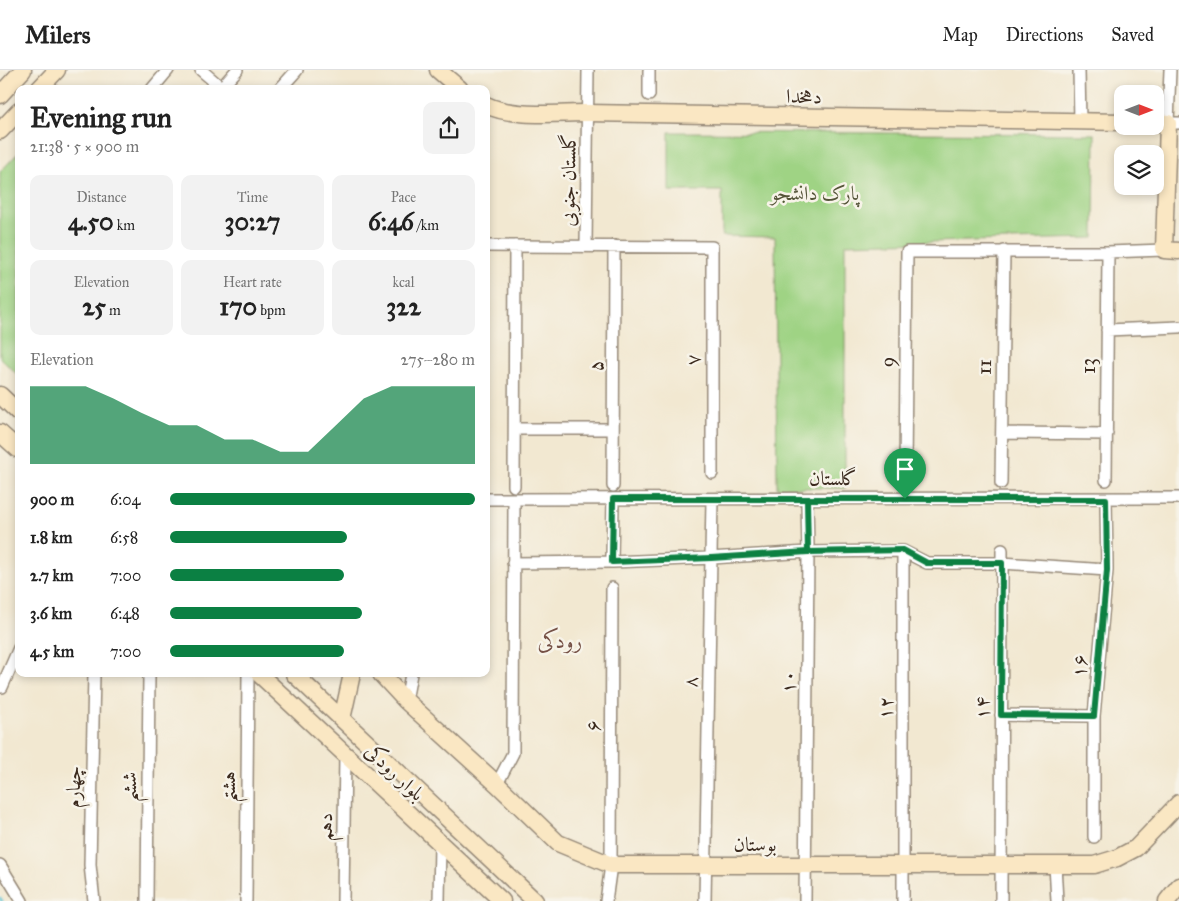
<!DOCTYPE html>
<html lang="en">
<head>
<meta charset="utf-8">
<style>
  body { margin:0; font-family:"IM FELL Great Primer",Amiri,serif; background:#f2f2f2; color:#222; height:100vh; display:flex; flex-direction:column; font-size:19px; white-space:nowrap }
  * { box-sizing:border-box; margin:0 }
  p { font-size:16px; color:#767676 }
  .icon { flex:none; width:28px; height:28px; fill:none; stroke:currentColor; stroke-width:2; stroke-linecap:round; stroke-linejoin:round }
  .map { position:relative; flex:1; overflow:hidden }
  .panel { position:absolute; left:15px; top:15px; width:475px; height:592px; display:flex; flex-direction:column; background:#fff; border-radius:10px; box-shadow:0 2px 8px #0003 }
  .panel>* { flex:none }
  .needle { width:32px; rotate:90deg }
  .buttons { position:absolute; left:1114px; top:15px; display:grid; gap:10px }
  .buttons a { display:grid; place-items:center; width:50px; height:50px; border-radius:10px; background:#fff; box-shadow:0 2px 8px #0003; font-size:25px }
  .pin { position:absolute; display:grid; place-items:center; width:42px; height:42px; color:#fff; margin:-51px -21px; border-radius:50% 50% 50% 0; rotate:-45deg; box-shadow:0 0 5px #0007 }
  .pin .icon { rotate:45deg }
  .round { display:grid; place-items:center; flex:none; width:52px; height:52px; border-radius:10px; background:#f2f2f2 }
  .headline { display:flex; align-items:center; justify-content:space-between; height:85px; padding:0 15px }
  h1 { font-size:28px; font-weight:800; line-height:38px }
  .stats { display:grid; grid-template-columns:repeat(3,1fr); gap:8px; height:85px; padding:5px 15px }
  .stats div { display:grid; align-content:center; border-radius:10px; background:#f2f2f2; text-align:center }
  .stats b { font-size:25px; font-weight:800 }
  .stats small { font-size:14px; font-weight:400 }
  .stats p { font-size:14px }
  .chart { height:140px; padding:10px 15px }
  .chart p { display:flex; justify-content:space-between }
  .chart svg { width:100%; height:90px; margin-top:5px; fill:#0b8043; opacity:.7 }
  ul { padding:0 15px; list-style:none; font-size:16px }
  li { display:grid; grid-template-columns:80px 60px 1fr; align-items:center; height:38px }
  li i { height:12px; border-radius:6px; background:#0b8043 }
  header { display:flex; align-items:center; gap:30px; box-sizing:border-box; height:70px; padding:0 25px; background:#fff; border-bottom:1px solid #e0e0e0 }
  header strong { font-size:24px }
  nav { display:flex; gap:28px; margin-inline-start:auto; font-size:18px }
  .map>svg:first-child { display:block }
</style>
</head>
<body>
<header>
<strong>Milers</strong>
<nav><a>Map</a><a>Directions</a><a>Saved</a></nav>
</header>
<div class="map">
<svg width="1179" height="831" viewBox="0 0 1179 831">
  <rect width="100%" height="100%" fill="#f7f3e8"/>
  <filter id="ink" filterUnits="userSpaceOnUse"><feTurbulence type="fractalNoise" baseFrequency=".02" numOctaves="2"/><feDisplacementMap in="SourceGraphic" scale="10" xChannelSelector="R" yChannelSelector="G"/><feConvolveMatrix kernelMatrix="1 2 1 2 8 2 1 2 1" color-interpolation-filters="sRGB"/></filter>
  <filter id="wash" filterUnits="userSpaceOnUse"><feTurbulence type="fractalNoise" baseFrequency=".0096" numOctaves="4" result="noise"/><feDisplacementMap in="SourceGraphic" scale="20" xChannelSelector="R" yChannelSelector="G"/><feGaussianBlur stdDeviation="1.12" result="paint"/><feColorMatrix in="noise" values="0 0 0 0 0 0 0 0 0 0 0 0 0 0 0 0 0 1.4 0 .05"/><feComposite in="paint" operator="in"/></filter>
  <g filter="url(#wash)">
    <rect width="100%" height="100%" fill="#f2e8d1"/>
    <path fill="#9fd384" stroke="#6d7e51" d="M669,62L1095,64L1094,168L845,174V418H777L775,167L722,166V121H669Z
      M19,82V306L0,288V102Z"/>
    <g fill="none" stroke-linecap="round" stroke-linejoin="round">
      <path stroke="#58c3d3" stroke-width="3" d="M0,828L2,831"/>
    </g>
  </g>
  <g filter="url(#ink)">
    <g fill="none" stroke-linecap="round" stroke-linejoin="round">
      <g stroke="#968978" stroke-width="14">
        <path id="street" d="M201,0L223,19
          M1079,0L1080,52
          M1170,0L1168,53H1179
          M152,19L168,0
          M220,19L237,0
          M280,19L297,0
          M649,25V0
          M486,176L712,177V403
          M586,176L588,0
          M1107,260L1179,257
          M515,359H613
          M1002,363L1107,364
          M905,403L907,182H1108L1164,180
          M1106,410L1108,182
          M1001,413L1004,181
          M514,416L515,176
          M613,416L614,176
          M486,429L1179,428
          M612,492L613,429
          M513,493L612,492L711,488L808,482L903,481L927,493H1002L1107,500
          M94,604L90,795L94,831
          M0,617H2L19,578
          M406,631L411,604
          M1001,645L1094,646
          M497,714L513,683L514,429
          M1094,767V646L1107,500L1106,429
          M0,795L22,831
          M1055,795L1057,831
          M147,831L149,604
          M246,831L248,604
          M343,831L345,684
          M439,831L440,773
          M606,831L611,795L612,518
          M705,831L712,429
          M805,831L808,482L807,429
          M903,831V481
          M1001,831L1002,480"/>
      </g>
      <g stroke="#968978" stroke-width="19">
        <path id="secondary" d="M438,0L460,19
          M39,19L57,0
          M0,25L23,0
          M486,35C513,48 557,43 587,43L1122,52
          M1155,52L1168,53L1164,180L1179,181
          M0,61L19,41
          M0,325L19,343
          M0,363L19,380
          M259,604L502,831
          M294,604L535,831
          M381,604L406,631L497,714L558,773L611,795H1094L1117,788L1136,778L1179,733
          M342,649L352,604
          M1167,831L1179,816"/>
      </g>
      <use href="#street" stroke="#fff" stroke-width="11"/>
      <use href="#secondary" stroke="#fae7c3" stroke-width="16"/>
    </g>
  </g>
  <g fill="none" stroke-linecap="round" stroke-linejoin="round" filter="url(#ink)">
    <g stroke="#fff" stroke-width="10">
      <path id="route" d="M905,429H807L808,482L711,488L612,492L613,429H807L808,482L903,480L927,493H1002L1001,645L1094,646L1107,500L1106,429H905"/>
    </g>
    <use href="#route" stroke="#0b8043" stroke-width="6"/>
  </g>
  <g text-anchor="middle" stroke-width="5" stroke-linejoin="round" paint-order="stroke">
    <g font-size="20" fill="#3b2a1e" stroke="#f7f3e8">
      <text transform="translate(804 26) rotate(1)" y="7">دهخدا</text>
      <text transform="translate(568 110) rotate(-89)" y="7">گلستان جنوبی</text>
      <text transform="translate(693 290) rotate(-90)" y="7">۷</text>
      <text transform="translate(887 292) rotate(-89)" y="7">9</text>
      <text transform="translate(595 296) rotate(-90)" y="7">۵</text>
      <text transform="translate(1088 296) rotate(-90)" y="7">13</text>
      <text transform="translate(984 297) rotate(-89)" y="7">11</text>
      <text x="833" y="415">گلستان</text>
      <text transform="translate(1079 596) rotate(-85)" y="7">۱۶</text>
      <text transform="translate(690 612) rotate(-89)" y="7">۸</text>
      <text transform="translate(788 612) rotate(-90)" y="7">۱۰</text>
      <text transform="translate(885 638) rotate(-90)" y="7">۱۲</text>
      <text transform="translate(982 638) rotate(-90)" y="7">۱۴</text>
      <text transform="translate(593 656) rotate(-90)" y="7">۶</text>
      <text transform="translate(395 702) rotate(43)" y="7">بلوار رودکی</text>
      <text transform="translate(73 717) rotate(-89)" y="7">چهارم</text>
      <text transform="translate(129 717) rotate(-89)" y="7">ششم</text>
      <text transform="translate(228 717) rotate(-90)" y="7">هشتم</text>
      <text transform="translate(325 757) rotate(-89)" y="7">دهم</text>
      <text x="755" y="781">بوستان</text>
    </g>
    <g font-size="20" fill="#545438" stroke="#f7f3e8">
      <text x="815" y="130">پارک دانشجو</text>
    </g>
    <g font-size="22" fill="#765146" stroke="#f7f3e8">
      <text x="560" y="578">رودکی</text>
    </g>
  </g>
</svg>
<div class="buttons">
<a><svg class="needle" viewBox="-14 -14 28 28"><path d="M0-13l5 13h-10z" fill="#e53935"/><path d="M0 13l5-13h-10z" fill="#767676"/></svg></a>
<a><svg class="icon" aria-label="layers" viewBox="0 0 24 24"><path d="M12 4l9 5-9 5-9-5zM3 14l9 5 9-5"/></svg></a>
</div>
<div class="pin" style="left:905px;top:429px;background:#1e9e55"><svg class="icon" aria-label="arrive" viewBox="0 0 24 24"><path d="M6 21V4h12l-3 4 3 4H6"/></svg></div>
<section class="panel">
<div class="headline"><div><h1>Evening run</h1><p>21:38 · 5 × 900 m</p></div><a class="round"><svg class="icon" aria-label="share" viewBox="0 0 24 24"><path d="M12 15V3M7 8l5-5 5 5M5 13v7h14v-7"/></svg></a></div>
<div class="stats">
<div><p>Distance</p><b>4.50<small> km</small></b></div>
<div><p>Time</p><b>30:27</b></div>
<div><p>Pace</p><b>6:46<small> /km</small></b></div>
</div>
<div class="stats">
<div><p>Elevation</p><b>25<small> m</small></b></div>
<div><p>Heart rate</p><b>170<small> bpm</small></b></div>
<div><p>kcal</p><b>322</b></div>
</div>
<div class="chart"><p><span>Elevation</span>275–280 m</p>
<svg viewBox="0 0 160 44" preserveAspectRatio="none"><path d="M0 44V6L10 6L20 6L30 12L40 19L50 25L60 25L70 32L80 32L90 38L100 38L110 25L120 12L130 6L140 6L150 6L160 6V44z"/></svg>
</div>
<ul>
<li><b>900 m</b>6:04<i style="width:100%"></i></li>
<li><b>1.8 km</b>6:58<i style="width:58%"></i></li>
<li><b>2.7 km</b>7:00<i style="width:57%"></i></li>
<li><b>3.6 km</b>6:48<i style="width:63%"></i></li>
<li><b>4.5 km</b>7:00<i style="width:57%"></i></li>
</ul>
</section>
</div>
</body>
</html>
